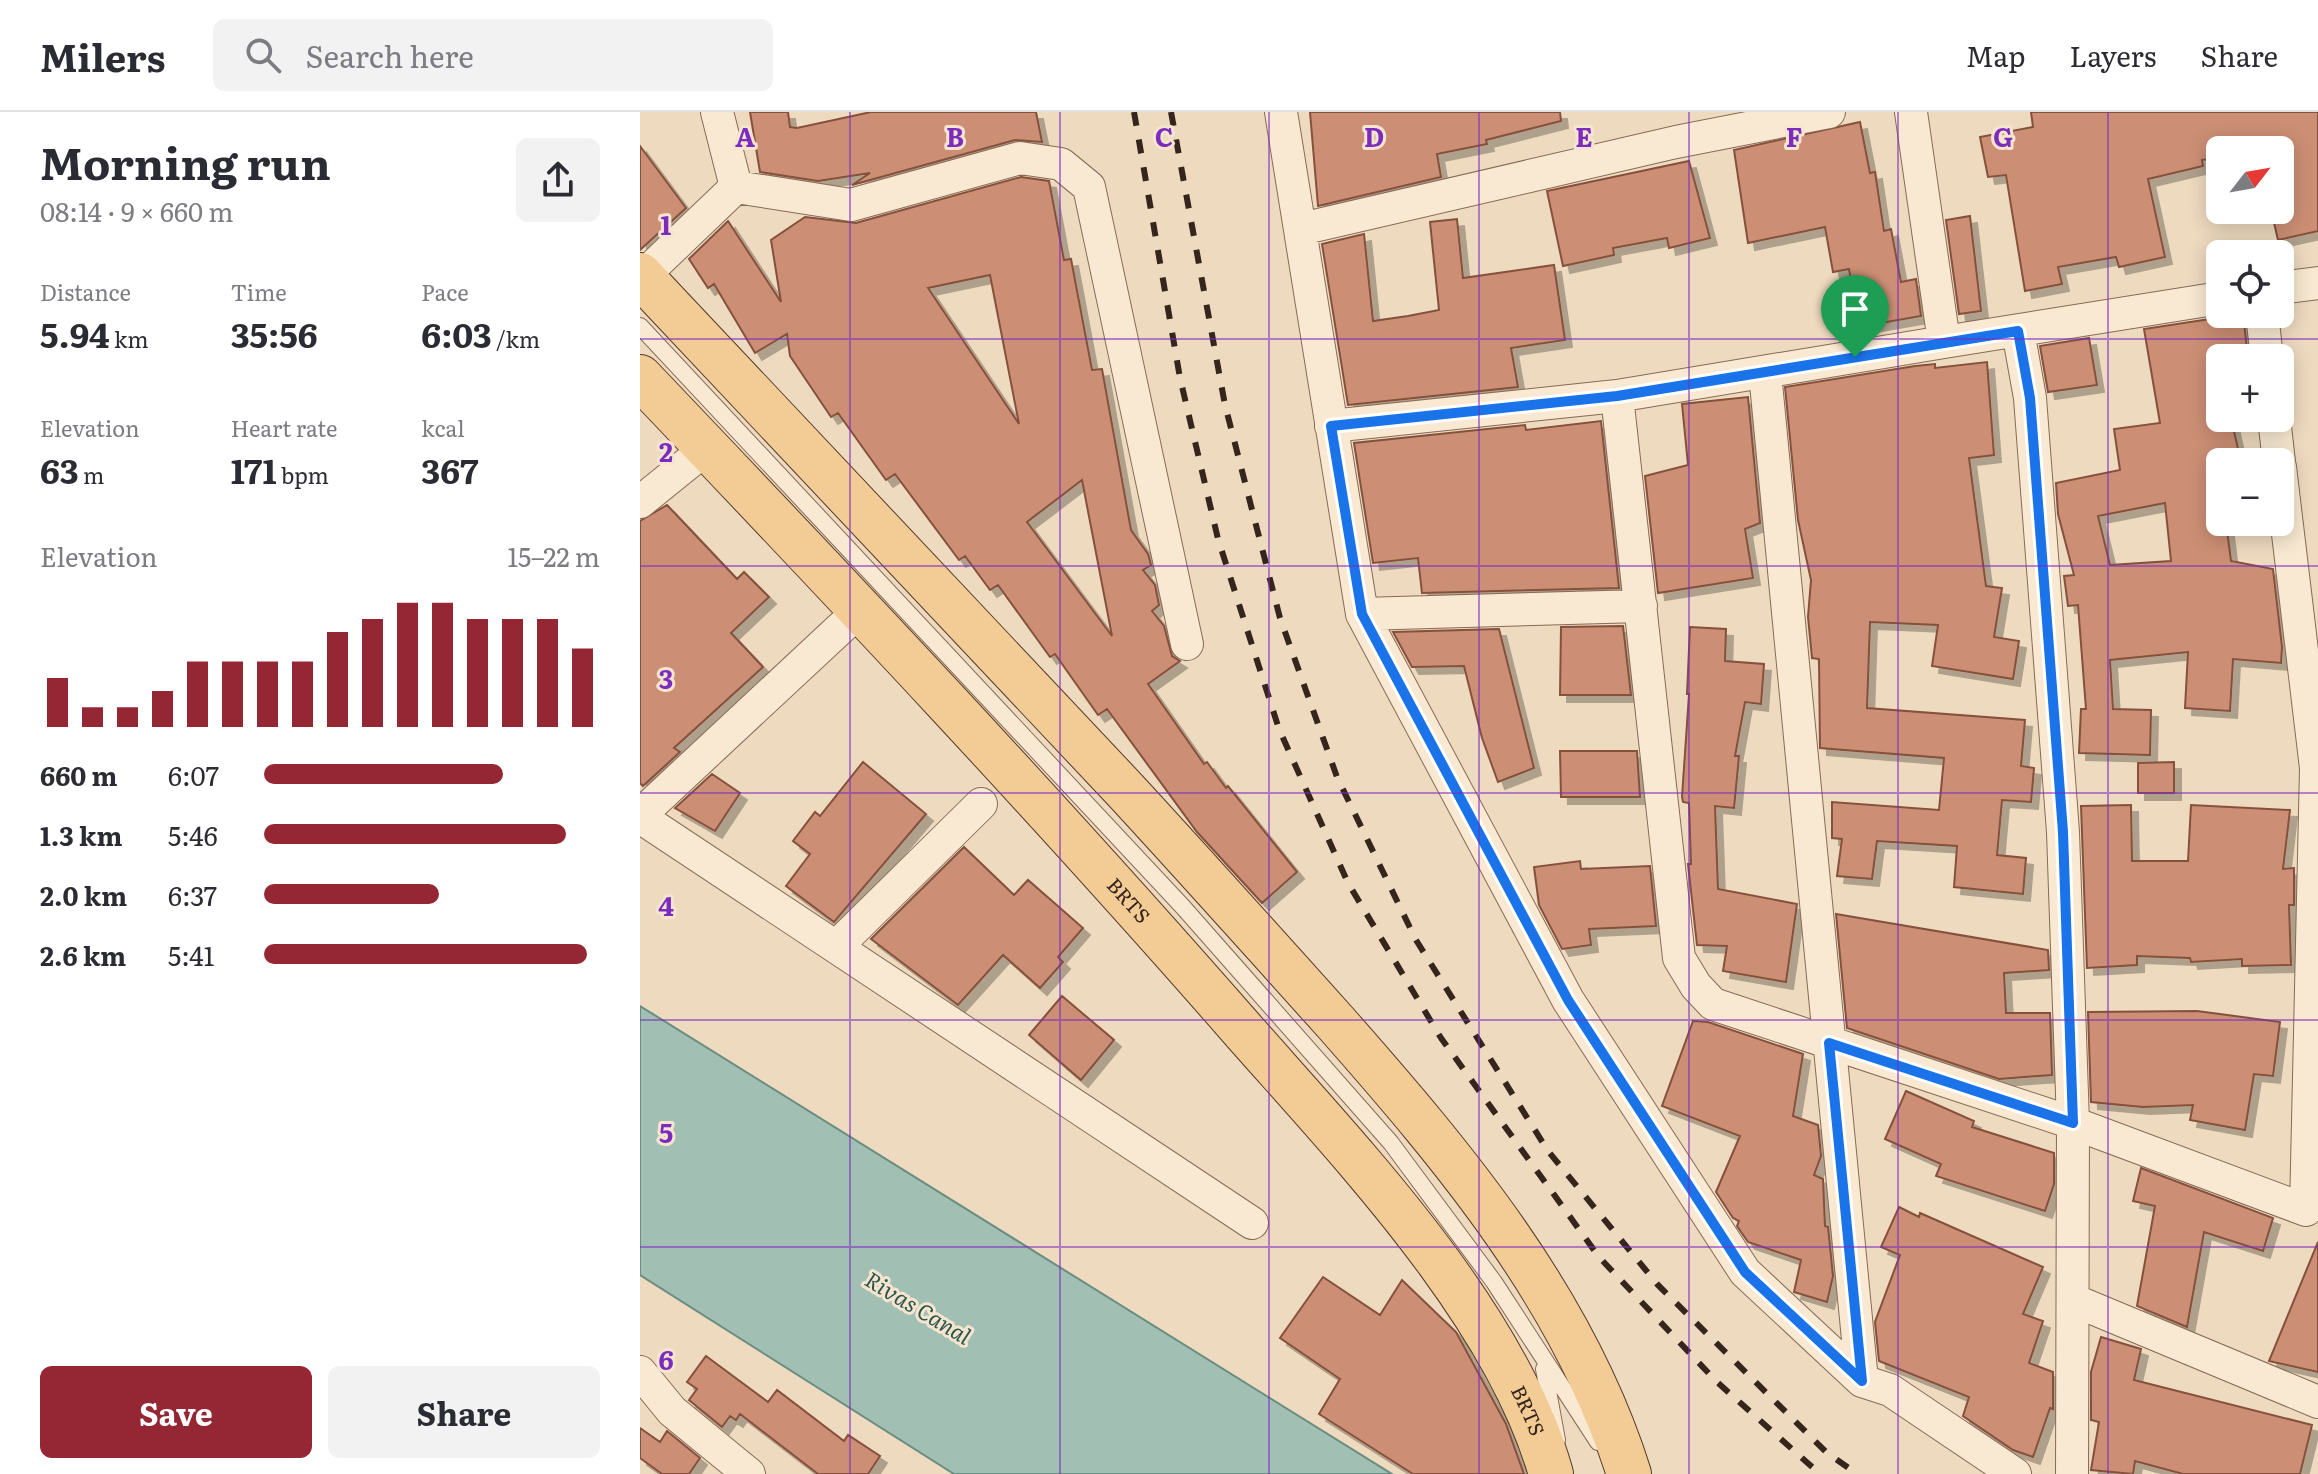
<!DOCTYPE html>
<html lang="en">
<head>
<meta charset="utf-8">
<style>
  body { margin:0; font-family:Literata,serif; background:#f2f2f3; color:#2b2b33; height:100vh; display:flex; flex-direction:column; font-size:30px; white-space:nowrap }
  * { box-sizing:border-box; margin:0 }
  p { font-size:26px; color:#7c7c81 }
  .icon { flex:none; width:44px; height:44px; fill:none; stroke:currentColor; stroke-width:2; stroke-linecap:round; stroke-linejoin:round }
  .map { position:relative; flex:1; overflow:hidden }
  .details { display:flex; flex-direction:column; background:#fff; width:640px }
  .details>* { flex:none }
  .needle { width:52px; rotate:59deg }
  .controls { position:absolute; left:1566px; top:24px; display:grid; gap:16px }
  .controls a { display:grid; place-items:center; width:88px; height:88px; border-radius:12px; background:#fff; box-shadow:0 4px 20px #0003; font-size:40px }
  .pin { position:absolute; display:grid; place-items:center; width:68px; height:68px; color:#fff; margin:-82px -34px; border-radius:50% 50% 50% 0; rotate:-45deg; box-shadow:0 0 8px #0007 }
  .pin .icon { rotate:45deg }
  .round { display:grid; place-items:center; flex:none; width:84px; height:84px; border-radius:12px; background:#f2f2f3 }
  .head { display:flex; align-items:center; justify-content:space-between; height:136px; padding:0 40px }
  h1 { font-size:44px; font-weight:700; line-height:60px }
  .figures { display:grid; grid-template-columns:repeat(3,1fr); gap:12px; height:136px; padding:8px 40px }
  .figures div { display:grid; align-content:center }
  .figures b { font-size:34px; font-weight:700 }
  .figures small { font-size:22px; font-weight:400 }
  .figures p { font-size:22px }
  .chart { height:224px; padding:16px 40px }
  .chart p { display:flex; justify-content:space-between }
  .chart svg { width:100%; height:144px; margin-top:8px; stroke:#952734; stroke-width:6 }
  .primary-button { display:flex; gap:16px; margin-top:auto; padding:16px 40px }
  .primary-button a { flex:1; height:92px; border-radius:12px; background:#952734; color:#fff; font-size:32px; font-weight:700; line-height:92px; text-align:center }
  .primary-button a+a { background:#f2f2f3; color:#2b2b33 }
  ul { padding:0 40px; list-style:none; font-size:26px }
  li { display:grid; grid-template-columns:128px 96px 1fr; align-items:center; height:60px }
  li i { height:20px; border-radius:10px; background:#952734 }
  header { display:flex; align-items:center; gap:48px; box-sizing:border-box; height:112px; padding:0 40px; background:#fff; border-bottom:2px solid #e1e1e2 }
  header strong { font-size:38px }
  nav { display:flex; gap:44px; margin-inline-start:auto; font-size:28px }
  .search { width:560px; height:72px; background:#f2f2f3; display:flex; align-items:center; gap:20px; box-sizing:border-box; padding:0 28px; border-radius:12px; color:#7c7c81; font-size:30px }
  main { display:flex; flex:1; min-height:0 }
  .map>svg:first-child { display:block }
</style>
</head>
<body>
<header>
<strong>Milers</strong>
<div class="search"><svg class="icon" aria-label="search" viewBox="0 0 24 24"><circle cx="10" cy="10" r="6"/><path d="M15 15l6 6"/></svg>Search here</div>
<nav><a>Map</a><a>Layers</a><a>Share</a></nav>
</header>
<main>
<section class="details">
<div class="head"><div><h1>Morning run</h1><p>08:14 · 9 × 660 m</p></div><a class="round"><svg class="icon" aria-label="share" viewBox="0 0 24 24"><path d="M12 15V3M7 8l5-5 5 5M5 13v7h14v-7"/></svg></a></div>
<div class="figures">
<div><p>Distance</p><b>5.94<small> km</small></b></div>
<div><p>Time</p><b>35:56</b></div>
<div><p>Pace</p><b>6:03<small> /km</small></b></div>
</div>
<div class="figures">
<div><p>Elevation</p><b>63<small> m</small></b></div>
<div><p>Heart rate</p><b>171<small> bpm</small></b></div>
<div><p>kcal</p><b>367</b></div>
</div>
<div class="chart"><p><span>Elevation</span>15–22 m</p>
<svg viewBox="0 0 160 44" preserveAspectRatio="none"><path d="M5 44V29M15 44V38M25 44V38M35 44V33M45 44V24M55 44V24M65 44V24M75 44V24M85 44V15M95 44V11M105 44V6M115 44V6M125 44V11M135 44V11M145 44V11M155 44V20"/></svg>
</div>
<ul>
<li><b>660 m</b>6:07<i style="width:71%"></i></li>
<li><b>1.3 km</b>5:46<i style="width:90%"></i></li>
<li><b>2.0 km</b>6:37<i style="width:52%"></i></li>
<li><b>2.6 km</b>5:41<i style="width:96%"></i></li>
</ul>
<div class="primary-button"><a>Save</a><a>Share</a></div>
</section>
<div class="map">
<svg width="1678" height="1362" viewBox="0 0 1678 1362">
  <defs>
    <filter id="shadow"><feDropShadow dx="7" dy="7" stdDeviation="0" flood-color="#0004"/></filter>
  </defs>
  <rect width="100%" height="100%" fill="#eedabf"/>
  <path fill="#a2bfb3" stroke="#698d80" stroke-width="2" d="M0,894L752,1362H314L0,1163Z"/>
  <path fill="#cc8f74" stroke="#85513d" stroke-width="2" fill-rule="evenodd" filter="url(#shadow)" d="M110,0H148L150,15L157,16L231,0H396L402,30L375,28L212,73L230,61L178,69L120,60Z
    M670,0H920L921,9L846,28L847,32L797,42L801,65L678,94Z
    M1391,0H1678V119L1638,128L1631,98H1640V38H1580V45L1562,48L1563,54L1508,67L1525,145L1479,155L1476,145L1418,155L1422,172L1385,179L1366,63L1348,65L1340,25L1393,15Z
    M1220,10L1230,61L1235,60L1244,119L1251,117L1261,170L1276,167L1281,204L1218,215L1209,157L1193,160L1185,115L1108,131L1094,38Z
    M0,34L46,96L0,138Z
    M1049,49L1070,126L1029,136L1027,126L973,136L974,143L923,154L907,79Z
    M381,65L409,69L424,148L431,147L452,258L462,257L491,418L508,442L511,453L503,458L515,473L519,493L512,499L524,514L532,544L540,549L508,572L564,652L567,650L586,676L588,674L657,760L622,791L557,720L467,597L458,603L415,542L410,545L358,473L350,478L325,444L319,448L255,362L246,368L198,301L191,305L150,244L147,222L115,241L74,172L68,176L49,147L88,109L141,190L131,128L165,105L216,111ZM350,163L379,312L288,176ZM442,368L472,524L387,410Z
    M1330,104L1341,199L1319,202L1306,108Z
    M817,107L823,166L914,153L925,228L871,236L878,275L708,293L682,132L724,122L733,209L768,204L799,198L790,110Z
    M1603,202L1608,246H1580V306H1591L1601,350H1580V410H1586L1591,449L1633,457L1642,535L1641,551L1593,547L1590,599L1545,596L1548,540L1470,548L1473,597L1511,598L1510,643L1439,641L1441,597H1446L1438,493L1428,494L1424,464L1434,463L1418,402L1416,371L1480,358L1474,317L1520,311L1504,217ZM1525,391L1531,449L1470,453L1458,404Z
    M1449,226L1457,273L1408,280L1400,234Z
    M1347,250L1354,343L1329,346L1346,474L1362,476L1354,525L1379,529L1373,567L1292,554L1298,513L1230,510L1227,596L1385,608L1381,654L1394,656L1391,690L1362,688L1357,743L1386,746L1383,782L1314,775L1317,734L1237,729L1232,767L1197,764L1202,727L1192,726V690L1299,698L1304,646L1180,636L1179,547L1172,546L1168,505L1171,468L1158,408L1145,275L1275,254L1295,252V256Z
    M1108,285L1120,411L1105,417L1113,466L1018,481L1005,364L1048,353L1042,292Z
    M961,309L979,476L782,481L778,446L733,451L714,331L885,313L886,318Z
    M27,393L97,467L104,460L129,485L91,521L123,555L34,636L40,640L3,674L0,671V409Z
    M983,514L991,583H920L921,515Z
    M1050,515L1086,517L1085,549L1124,552L1121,592L1105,590L1095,644H1099L1094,696L1075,694L1078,777L1157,792L1146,870L1083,859L1087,834L1057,833L1048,752H1051L1049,691L1043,690L1042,685L1049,582H1047Z
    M859,517L894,656L858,670L842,626L824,554L772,555L753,520Z
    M920,639H997L1000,685H921Z
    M223,650L286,702L194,810L146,774L170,742L153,729L175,700L180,704Z
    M1534,650V681H1498V651Z
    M72,662L100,681L75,719L35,696Z
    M1491,693L1492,749H1548L1551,693L1650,698L1643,757L1654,756V793H1649L1651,853L1602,854V847L1551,850L1550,846L1497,844V853L1447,856L1441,694Z
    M324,735L374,783L388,768L443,816L418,845L423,850L400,876L363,843L318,893L231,827Z
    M940,749L941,757L1010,754L1016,814L949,817L951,833L922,837L899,793L894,755Z
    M1196,802L1408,838L1409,858L1364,861L1366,901H1410L1412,963L1359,967L1207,916Z
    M422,884L474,928L441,968L389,923Z
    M1557,899L1640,910L1633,964L1614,962L1605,1018L1550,1008L1553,993L1503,995L1451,990L1448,900Z
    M1053,909L1068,910L1163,942L1153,1004L1178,1013L1181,1044L1174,1063L1183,1067L1185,1114L1188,1115L1193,1164L1187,1190L1154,1180L1161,1148L1108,1130L1097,1114L1099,1109L1093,1106L1076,1080L1100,1024L1022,994Z
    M1266,979L1334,1009L1332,1015L1414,1041V1072L1405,1099L1296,1064L1301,1052L1245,1027Z
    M1501,1056L1633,1106L1623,1139L1564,1120L1547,1215L1497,1194L1515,1094L1493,1089Z
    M1259,1095L1279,1105L1280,1101L1403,1155L1383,1202L1403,1209L1389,1251L1413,1260V1297L1410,1296L1393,1345L1373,1338L1323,1304L1329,1285L1239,1249L1235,1210L1260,1143L1241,1135Z
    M1678,1130V1260L1629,1249Z
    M683,1165L740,1203L762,1168L816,1220L866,1312L884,1362H773L679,1302L700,1267L640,1226Z
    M1461,1225L1501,1237L1494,1268L1672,1313L1660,1362H1543L1495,1349L1493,1362L1451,1358L1459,1310L1451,1308V1260Z
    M66,1244L128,1290L137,1278L204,1329L208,1323L240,1344L228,1362H178L100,1302L96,1308L90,1304L82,1315L49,1288L57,1277L47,1270Z
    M0,1316L20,1330L27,1319L60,1346L49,1362H22L0,1346Z"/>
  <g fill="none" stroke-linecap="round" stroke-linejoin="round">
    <g stroke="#866b57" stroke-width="18">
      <path id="service" d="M0,214L543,795L751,1031L854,1170L958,1330
        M904,1257L917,1328"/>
    </g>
    <g stroke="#866b57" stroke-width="34">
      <path id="minor" d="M641,0L722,502L928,888L1105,1160L1222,1269L1250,1278L1375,1362
        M1271,0L1304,230L1580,186
        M96,75L211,93L380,46L421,52L449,75L547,532
        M661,117L1036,30L1189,0
        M2,165L96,75L77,0
        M1640,176L1678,171
        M1622,202L1627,246
        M1378,219L1390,286L1423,720L1433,1011L1432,1362
        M1125,261L1222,1269
        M977,284L1039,846L1056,874L1073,892L1433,1011L1666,1098L1676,656L1640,355
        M1634,306L1639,350
        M691,314L977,284L1304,230
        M0,390L67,336
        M722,502L1001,494
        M0,703L220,498
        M0,705L612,1111
        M197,834L341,692
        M1433,1188L1678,1290
        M0,1260L32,1299L109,1362"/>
    </g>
    <g stroke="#533a2c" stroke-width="46">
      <g id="primary">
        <path d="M0,163C161,335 323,506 485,678C556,755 626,833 696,911C815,1046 934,1187 989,1362"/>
        <path id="s1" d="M0,265C204,479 407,694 601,916C710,1040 866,1201 911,1362"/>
      </g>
    </g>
    <use href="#service" stroke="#f9e9d2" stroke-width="16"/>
    <use href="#minor" stroke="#f9e9d2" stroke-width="32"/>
    <use href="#primary" stroke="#f2cb95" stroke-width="44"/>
    <path stroke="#35251c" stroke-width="6" stroke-dasharray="14 14" stroke-linecap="butt" d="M494,0L540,266L578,427L639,617L708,771L801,926L959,1145L1077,1270L1180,1362
      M531,0L585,293L640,506L697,665L776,828L908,1039L1018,1173L1186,1340L1217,1362"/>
  </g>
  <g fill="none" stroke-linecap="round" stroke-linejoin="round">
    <g stroke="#fff" stroke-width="16">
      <path id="route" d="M1378,219L1390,286L1423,720L1433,1011L1189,931L1222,1269L1105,1160L928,888L722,502L691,314L977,284Z"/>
    </g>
    <use href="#route" stroke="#1a73e8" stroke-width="10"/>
  </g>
  <path fill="none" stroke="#7b2cbf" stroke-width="2" stroke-opacity="0.55" d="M210,0V1362M420,0V1362M629,0V1362M839,0V1362M1049,0V1362M1258,0V1362M1468,0V1362M0,227H1678M0,454H1678M0,681H1678M0,908H1678M0,1135H1678"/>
  <g text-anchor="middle" stroke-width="6" stroke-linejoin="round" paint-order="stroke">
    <g font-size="20" fill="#35251c" stroke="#f5e5ce">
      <text dy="7" stroke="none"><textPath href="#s1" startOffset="716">BRTS</textPath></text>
      <text dy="7" stroke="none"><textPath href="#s1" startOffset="1366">BRTS</textPath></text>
    </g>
    <g font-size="22" font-style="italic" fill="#2b554e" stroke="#f5e5ce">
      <text transform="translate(278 1196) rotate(31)" y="8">Rivas Canal</text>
    </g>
  </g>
  <g font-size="26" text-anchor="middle" font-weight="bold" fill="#7b2cbf" stroke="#f5e5ce" stroke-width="6" stroke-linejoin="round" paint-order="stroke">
    <text x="105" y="35">A</text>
    <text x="315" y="35">B</text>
    <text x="524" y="35">C</text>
    <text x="734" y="35">D</text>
    <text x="944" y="35">E</text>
    <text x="1154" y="35">F</text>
    <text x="1363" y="35">G</text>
    <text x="26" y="123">1</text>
    <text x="26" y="350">2</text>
    <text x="26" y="577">3</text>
    <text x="26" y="804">4</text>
    <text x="26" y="1031">5</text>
    <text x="26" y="1258">6</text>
  </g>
</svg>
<div class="controls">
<a><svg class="needle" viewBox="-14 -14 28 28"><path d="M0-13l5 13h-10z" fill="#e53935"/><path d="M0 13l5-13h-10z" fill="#7c7c81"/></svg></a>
<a><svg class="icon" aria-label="locate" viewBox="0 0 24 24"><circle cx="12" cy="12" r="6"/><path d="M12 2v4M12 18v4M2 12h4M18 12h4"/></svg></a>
<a>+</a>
<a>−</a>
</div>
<div class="pin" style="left:1215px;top:245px;background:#1e9e55"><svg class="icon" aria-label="arrive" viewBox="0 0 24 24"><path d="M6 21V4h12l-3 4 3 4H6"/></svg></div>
</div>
</main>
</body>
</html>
